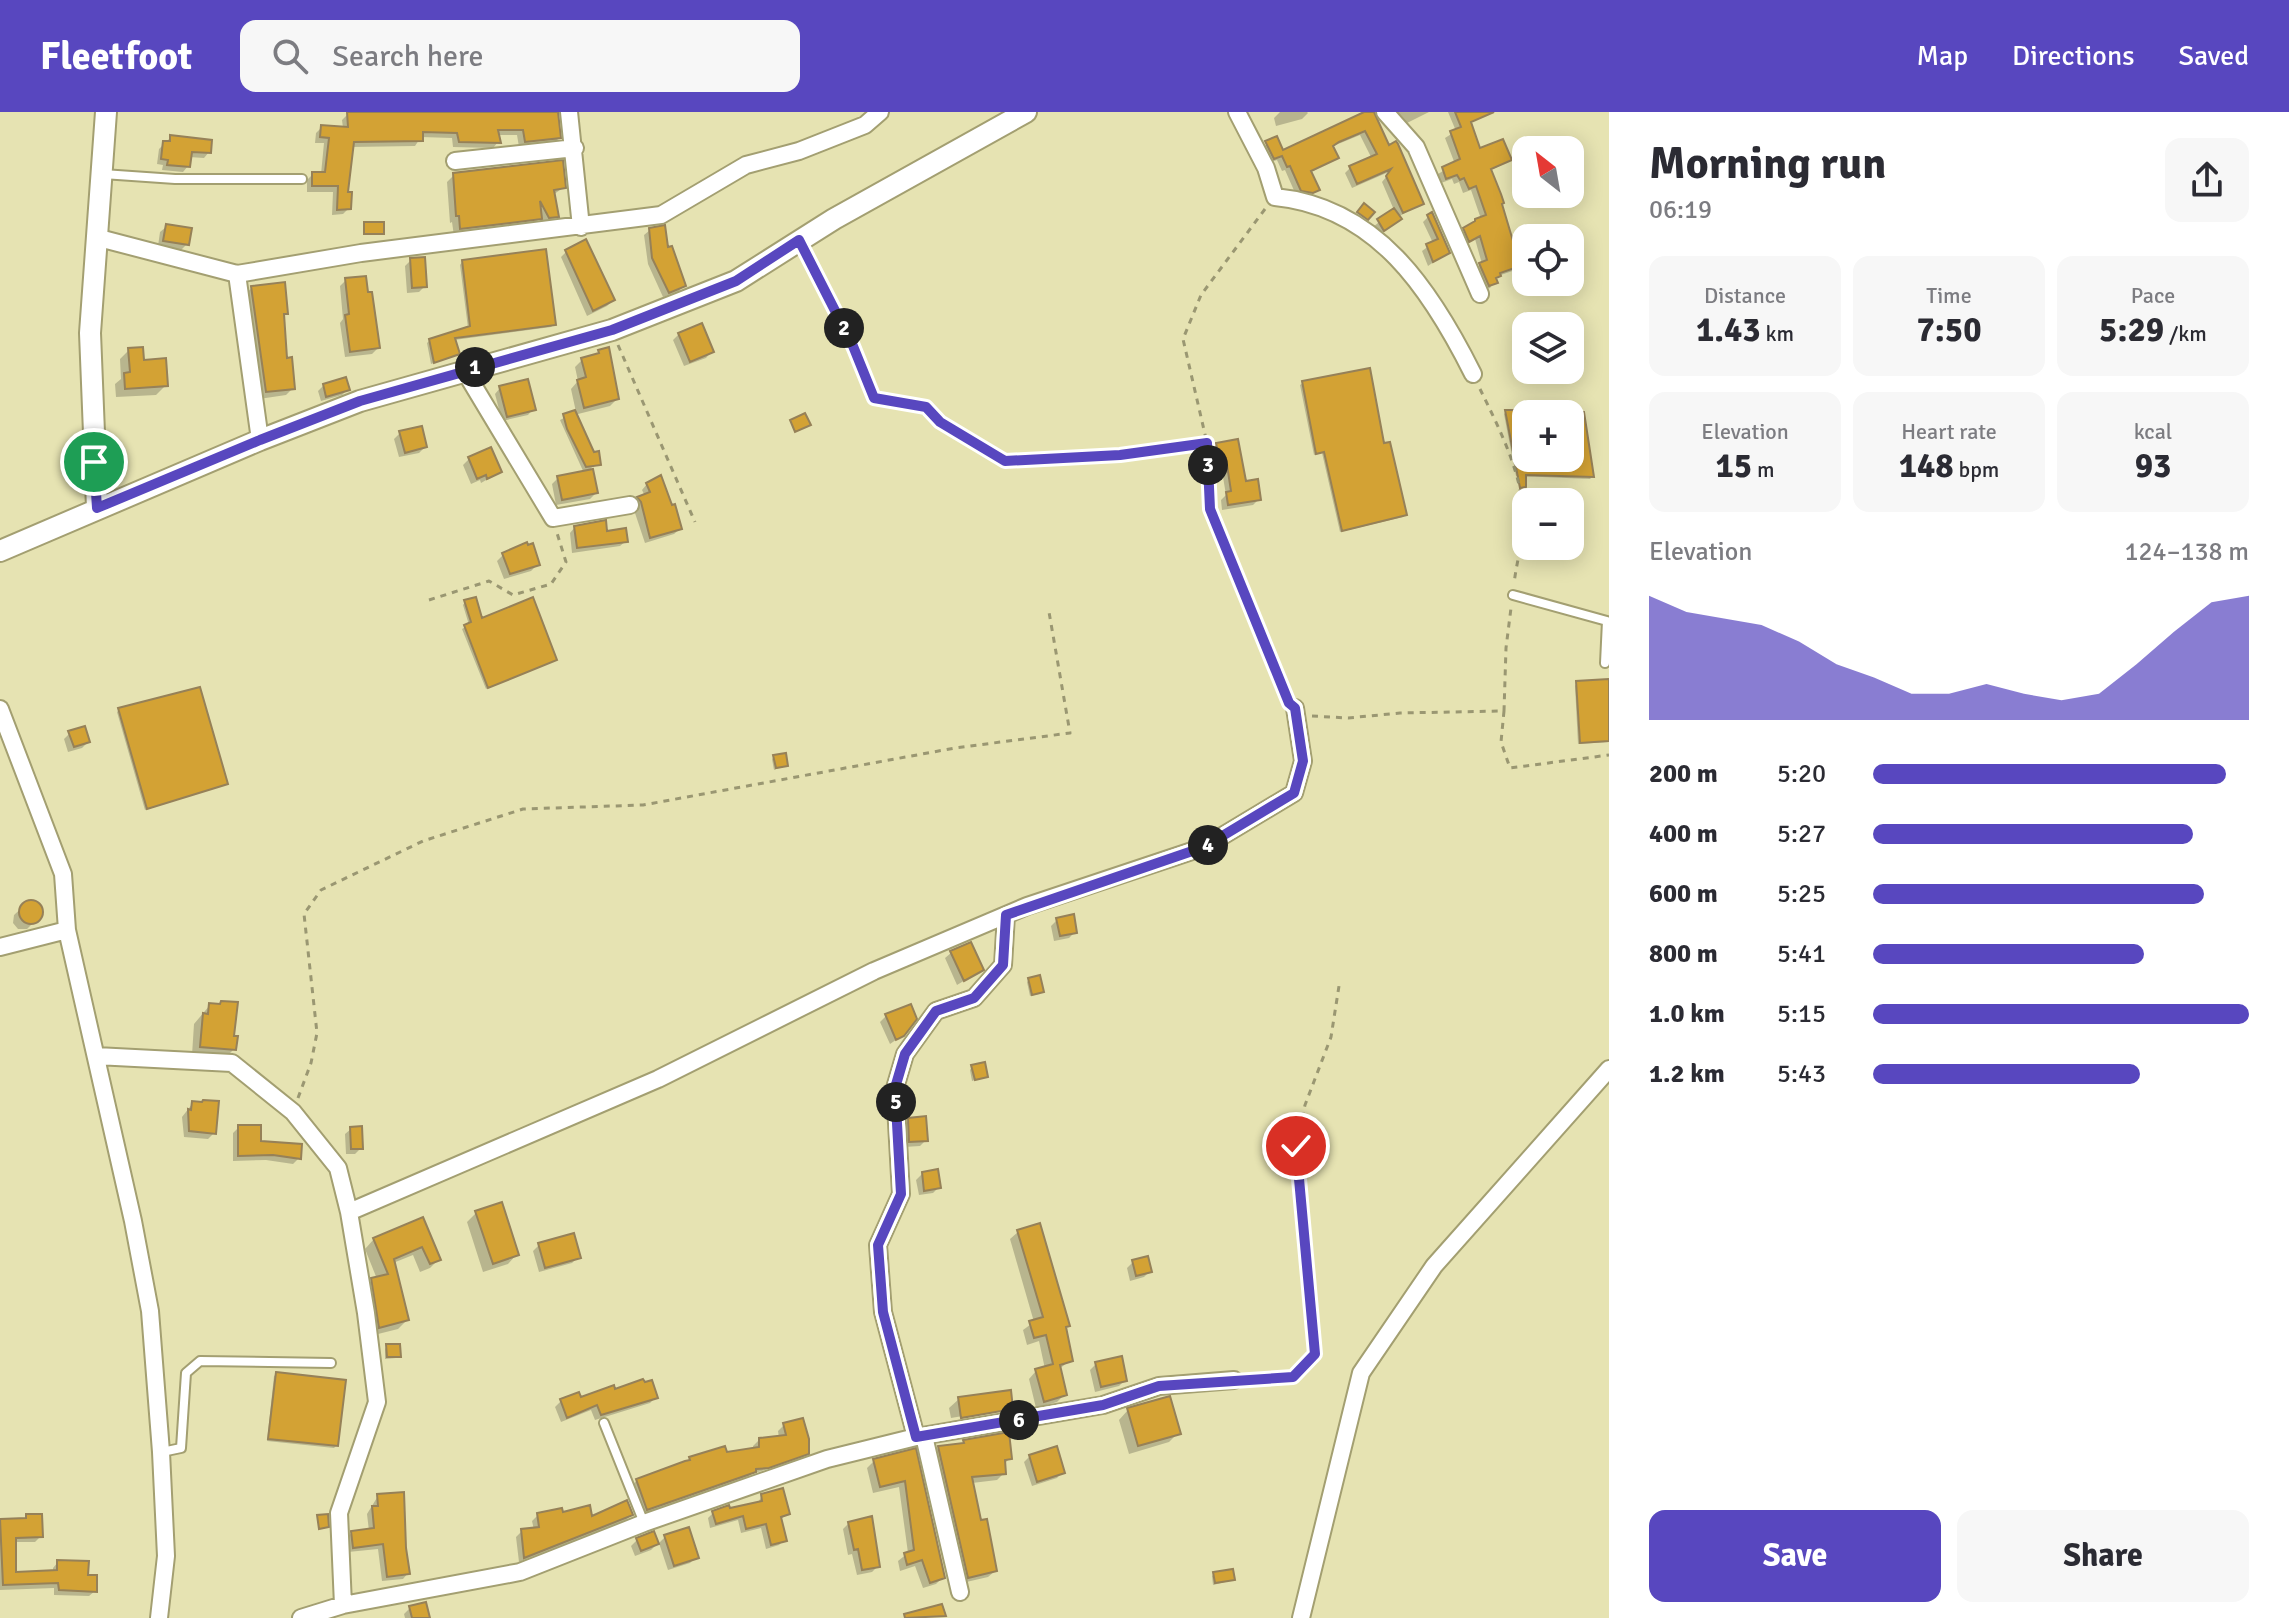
<!DOCTYPE html>
<html lang="en">
<head>
<meta charset="utf-8">
<style>
  body { margin:0; font-family:Signika,sans-serif; background:#f7f7f7; color:#2b2b33; height:100vh; display:flex; flex-direction:column; font-size:30px; white-space:nowrap }
  * { box-sizing:border-box; margin:0 }
  p { font-size:26px; color:#7c7c81 }
  .icon { flex:none; width:44px; height:44px; fill:none; stroke:currentColor; stroke-width:2; stroke-linecap:round; stroke-linejoin:round }
  .map { position:relative; flex:1; overflow:hidden }
  .drawer { display:flex; flex-direction:column; background:#fff; width:680px }
  .drawer>* { flex:none }
  .needle { width:52px; rotate:329deg }
  .tools { position:absolute; left:1512px; top:24px; display:grid; gap:16px }
  .tools a { display:grid; place-items:center; width:72px; height:72px; border-radius:16px; background:#fff; box-shadow:0 4px 20px #0003; font-size:40px }
  .pin { position:absolute; display:grid; place-items:center; width:68px; height:68px; color:#fff; margin:-34px; border:4px solid #fff; border-radius:50%; box-shadow:0 2px 8px #0007 }
  .km { position:absolute; width:40px; height:40px; margin:-20px; border-radius:50%; background:#222; color:#fff; font-size:22px; line-height:40px; text-align:center }
  .round { display:grid; place-items:center; flex:none; width:84px; height:84px; border-radius:16px; background:#f7f7f7 }
  .summary { display:flex; align-items:center; justify-content:space-between; height:136px; padding:0 40px }
  h1 { font-size:44px; font-weight:700; line-height:60px }
  .stats { display:grid; grid-template-columns:repeat(3,1fr); gap:12px; height:136px; padding:8px 40px }
  .stats div { display:grid; align-content:center; border-radius:16px; background:#f7f7f7; text-align:center }
  .stats b { font-size:34px; font-weight:700 }
  .stats small { font-size:22px; font-weight:400 }
  .stats p { font-size:22px }
  .chart { height:224px; padding:16px 40px }
  .chart p { display:flex; justify-content:space-between }
  .chart svg { width:100%; height:144px; margin-top:8px; fill:#5847bf; opacity:.7 }
  .cta { display:flex; gap:16px; margin-top:auto; padding:16px 40px }
  .cta a { flex:1; height:92px; border-radius:16px; background:#5847bf; color:#fff; font-size:32px; font-weight:700; line-height:92px; text-align:center }
  .cta a+a { background:#f7f7f7; color:#2b2b33 }
  ul { padding:0 40px; list-style:none; font-size:26px }
  li { display:grid; grid-template-columns:128px 96px 1fr; align-items:center; height:60px }
  li i { height:20px; border-radius:10px; background:#5847bf }
  header { display:flex; align-items:center; gap:48px; box-sizing:border-box; height:112px; padding:0 40px; background:#5847bf; color:#fff }
  header strong { font-size:38px }
  nav { display:flex; gap:44px; margin-inline-start:auto; font-size:28px }
  .search { width:560px; height:72px; background:#f7f7f7; display:flex; align-items:center; gap:20px; box-sizing:border-box; padding:0 28px; border-radius:16px; color:#7c7c81; font-size:30px }
  main { display:flex; flex:1; min-height:0 }
  .map>svg:first-child { display:block }
</style>
</head>
<body>
<header>
<strong>Fleetfoot</strong>
<div class="search"><svg class="icon" aria-label="search" viewBox="0 0 24 24"><circle cx="10" cy="10" r="6"/><path d="M15 15l6 6"/></svg>Search here</div>
<nav><a>Map</a><a>Directions</a><a>Saved</a></nav>
</header>
<main>
<div class="map">
<svg width="1609" height="1506" viewBox="0 0 1609 1506">
  <rect width="100%" height="100%" fill="#e6e3b2"/>
  <path fill="#0003" fill-rule="evenodd" d="M362,0H556L559,26L553,32L519,35L517,23H497L498,30L493,36L453,35L452,26L421,25L415,34L351,35L346,82L349,96L343,102L332,103L333,80H307V68L313,62H321L324,31H315L316,21L322,15L343,16L342,8L348,2Z
    M1280,0H1307L1308,1L1302,7L1276,14L1274,6Z
    M1373,0L1388,35L1422,91L1398,105L1393,113L1377,124L1373,115L1394,98L1382,70L1391,59L1352,76L1345,61L1350,56L1372,47L1360,23L1331,35L1336,46L1310,61L1317,78L1306,85L1296,83L1285,58L1282,59L1277,48L1268,51L1261,36L1276,27L1282,41Z
    M1397,0H1429L1403,13Z
    M1448,0H1468L1469,11L1479,39L1509,48L1490,59L1515,141L1523,152L1518,157L1498,164L1490,176L1483,178L1474,158L1482,152L1475,127L1464,133L1459,123L1481,107L1471,78L1463,81L1459,70L1454,72L1452,67L1441,71L1438,62L1455,52L1445,26L1456,19Z
    M171,25L209,40L204,46L189,45L188,54L183,60L162,58L163,53L157,52L159,37Z
    M454,63L564,75L553,83L557,104L550,111L542,112L539,107L533,113L454,124L452,110L450,111L447,70Z
    M1428,105L1448,140L1428,154L1422,139L1433,131L1423,110Z
    M166,115L187,132L181,138L158,134L160,120Z
    M650,118L666,138L684,173L679,179L663,185L648,152L644,123Z
    M567,139L613,188L607,194L587,204L561,145Z
    M411,148L425,174L419,180L407,181L405,154Z
    M462,150L554,212L551,215L454,228L458,242L431,252L427,231L430,228L468,216L460,153Z
    M346,168L378,236L372,242L345,245L340,211L343,207L340,174Z
    M252,176L286,201L282,205L285,248L293,276L286,283L259,287L244,183Z
    M679,222L711,240L706,246L684,254L673,228Z
    M129,238L166,273L156,283L116,285L115,272L121,267L120,247Z
    M599,240L617,287L610,294L574,303L599,352L591,356L596,381L590,387L556,393L552,372L558,366L584,361L560,308L576,300L571,277L578,269L575,255L582,248L594,245Z
    M1303,271L1383,334L1405,403L1403,405L1340,420L1322,341L1314,343L1300,273Z
    M324,273L348,277L342,283L321,289L318,279Z
    M500,276L533,297L528,303L502,309L495,282Z
    M1506,300L1583,302L1592,365L1590,367L1516,364L1504,302ZM1526,302H1570V346H1526Z
    M400,321L425,335L419,341L399,345L394,327Z
    M1217,332L1259,387L1253,393L1222,398L1221,388L1226,383L1222,359L1214,356L1211,338Z
    M469,347L500,360L481,371L480,368L471,372L463,353Z
    M647,372L680,417L674,422L645,431L632,392L645,384L642,378Z
    M575,415L606,421L626,429L620,434L572,441L570,421Z
    M503,443L537,453L531,459L504,467L497,449Z
    M465,490L481,508L555,548L486,577L462,517L469,513L463,493Z
    M1609,569V630L1578,632L1575,574L1577,571Z
    M119,598L226,672L145,698L117,600Z
    M70,621L88,630L82,636L68,640L64,627Z
    M774,645L786,653L774,658L772,647Z
    M27,791H35L40,796V804L27,817H18L13,811L14,803Z
    M1057,808L1075,820L1069,826L1054,829L1051,814Z
    M970,832L980,859L957,873L945,846L951,841Z
    M1029,868L1042,879L1039,882L1030,884L1027,870Z
    M210,893L232,926L234,937L225,946L192,943L194,912Z
    M886,904L903,923L890,932L880,910Z
    M972,955L986,964L972,969L970,958Z
    M193,991L214,1021L208,1027L184,1025L182,1005Z
    M909,1008L926,1028L920,1034L904,1035L903,1014Z
    M239,1015L259,1030L299,1046L293,1052L266,1048L233,1049V1021Z
    M351,1017L361,1036L355,1042H346L345,1022Z
    M922,1062L938,1076L933,1081L919,1083L916,1068Z
    M476,1101L517,1142L508,1152L483,1160L467,1110Z
    M422,1107L439,1147L430,1156L420,1160L413,1143L393,1151L407,1208L398,1217L370,1224L363,1177L377,1167L365,1137L374,1127Z
    M1018,1120L1064,1217L1071,1248L1059,1257L1065,1282L1057,1290L1036,1296L1029,1267L1036,1259L1045,1257L1039,1229L1027,1233L1023,1218L1034,1210L1010,1127Z
    M539,1133L578,1145L572,1151L539,1160L533,1139Z
    M1133,1150L1150,1159L1144,1165L1130,1169L1127,1156Z
    M387,1234L399,1244L396,1246L385,1247V1237Z
    M1096,1252L1125,1268L1119,1274L1095,1280L1090,1258Z
    M277,1262L336,1334L334,1336L267,1329L274,1264Z
    M614,1279L656,1285L650,1291L595,1308L591,1298L561,1310L555,1295L561,1289L580,1288Z
    M959,1287L1011,1296L1002,1306L952,1315L951,1309L1004,1301V1297L951,1306L949,1296Z
    M1128,1298L1178,1321L1169,1330L1129,1342L1119,1308Z
    M784,1313L807,1341L800,1348L751,1362L747,1366L640,1403L631,1375L637,1368L684,1352L690,1347L753,1338V1334L759,1328L779,1326L778,1319Z
    M964,1330L1010,1346L1003,1353L1004,1361L997,1368L972,1371L980,1410L995,1459L988,1465L962,1471L932,1342L938,1336L961,1333Z
    M914,1339L943,1465L936,1472L923,1476L915,1454L900,1459L898,1449L908,1441L899,1375L873,1381L867,1356L874,1349Z
    M1030,1344L1062,1360L1057,1366L1032,1374L1024,1350Z
    M378,1384L404,1436L408,1461L403,1467L382,1469L378,1437L348,1440L346,1426L352,1421L369,1419L367,1402Z
    M762,1384L788,1402L779,1408L784,1428L779,1433L766,1437L761,1416L741,1421L738,1408L710,1416L708,1406L713,1401L757,1392Z
    M538,1403L591,1407L631,1403L625,1409L519,1450L516,1425L522,1419L534,1418L532,1409Z
    M27,1404L41,1424L35,1430H14V1462L53,1460V1456L58,1450L86,1465L95,1479L89,1484L54,1483V1476L0,1478V1409H23Z
    M849,1411L878,1454L872,1460L857,1463L852,1442L848,1443L843,1417Z
    M665,1425L696,1445L690,1451L668,1458L659,1431Z
    M637,1428L657,1432L651,1438L635,1444L631,1434Z
    M1214,1462L1233,1468L1213,1473L1212,1464Z
    M410,1496L428,1506H405L404,1502Z"/>
  <path fill="#d3a234" stroke="#968158" stroke-width="2" d="M347,0H558L561,26L525,30L523,18H498L501,31L459,30L457,21L423,20V29L354,30L348,80H352L351,97L337,98L338,74H312V60H325L329,26L320,25L321,13L348,15Z
    M1364,0H1374L1389,33L1396,29L1398,32L1424,92L1403,101L1386,64L1391,57L1357,72L1349,54L1377,42L1365,19L1339,30L1333,34L1339,46L1311,59L1320,78L1313,81L1301,79L1290,54L1287,55L1282,44L1274,47L1265,29L1277,24L1283,38Z
    M1455,0H1494L1471,10L1480,36L1503,27L1512,48L1491,57L1501,82L1504,91L1502,92L1516,139L1521,137L1526,152L1500,161L1501,164L1496,166L1498,171L1489,174L1479,151L1487,148L1480,124L1469,130L1463,116L1475,109V107L1486,103L1476,74L1469,77L1464,66L1460,68L1457,63L1446,67L1442,55L1460,47L1450,19L1461,15Z
    M170,23L212,28L211,41L192,40L190,55L167,53L168,48L161,47L163,29H170Z
    M563,48L566,76L554,78L559,105L549,106L540,89L542,107L460,117L459,104H456L453,61Z
    M1364,91L1375,100L1368,108L1357,100Z
    M1394,96L1402,107L1384,119L1377,107Z
    M1432,100L1450,141L1433,150L1426,132L1438,127L1427,103Z
    M364,110H384V122H364Z
    M166,112L192,116L189,133L163,129Z
    M665,113L668,135L672,134L686,174L669,181L652,146L649,116Z
    M586,127L615,188L593,199L565,138Z
    M546,137L556,213L455,226L460,242L434,251L429,227L470,214L462,148Z
    M425,145L427,175L412,176L410,146Z
    M366,164L368,180H372L380,236L350,240L345,203L349,202L345,166Z
    M285,170L288,202H284L287,246L292,245L295,277L266,280L251,174Z
    M702,211L714,240L690,250L678,221Z
    M143,235L144,248L166,246L168,274L125,277L124,261L130,260L128,236Z
    M609,235L619,287L584,296L577,268L586,265L581,246L599,241L598,238Z
    M1370,256L1384,331L1390,330L1407,403L1342,419L1324,340L1316,342L1302,269Z
    M346,265L350,278L326,285L323,272Z
    M528,267L536,298L507,305L499,274Z
    M575,298L594,340L599,339L601,353L586,355L567,317L563,302Z
    M1505,298H1526V346H1570V300H1584L1594,365L1526,363V375L1520,376Z
    M805,301L811,313L795,320L790,308Z
    M422,314L427,335L405,341L399,319Z
    M1238,327L1246,369L1258,367L1261,388L1228,393L1226,380L1231,379L1227,353L1220,350L1216,331Z
    M491,335L502,360L487,367L486,363L477,367L468,345Z
    M593,357L598,381L562,388L557,364Z
    M661,363L672,393L675,392L682,417L650,426L641,390L637,385L650,380L646,371Z
    M606,408L607,419L626,416L628,430L577,436L574,414Z
    M527,430L528,433L533,431L540,453L510,462L502,441Z
    M476,485L482,506L533,485L557,548L488,576L464,513L471,510L464,488Z
    M1609,567V629L1580,631L1576,569Z
    M200,575L228,672L147,697L118,596Z
    M85,614L90,630L74,635L68,619Z
    M786,641L788,654L776,656L773,643Z
    M19 800a12 12 0 1 1 24 0a12 12 0 1 1-24 0Z
    M1074,802L1077,821L1060,824L1056,806Z
    M971,830L984,858L964,869L950,839Z
    M1040,863L1044,880L1032,883L1028,866Z
    M221,889L238,890L234,924H238L236,938L200,935L203,901L208,902L209,891L220,892Z
    M911,892L917,907L904,924L896,928L885,902Z
    M985,950L988,965L975,968L971,953Z
    M203,988L219,989L216,1022L189,1019L188,997L191,998L192,989L202,990Z
    M926,1004L928,1029L909,1030L908,1006Z
    M238,1013H261V1029L302,1032L301,1047L273,1043L238,1044Z
    M362,1014L363,1037H351L350,1015Z
    M938,1057L941,1076L924,1079L922,1060Z
    M502,1090L519,1143L493,1152L475,1099Z
    M423,1105L441,1148L430,1152L422,1135L394,1147L409,1208L379,1216L371,1166L388,1162L373,1126Z
    M1040,1111L1070,1214L1066,1215L1073,1249L1060,1253L1067,1283L1044,1290L1035,1257L1053,1252L1046,1223L1034,1226L1029,1209L1043,1205L1017,1118Z
    M574,1121L581,1146L545,1156L538,1131Z
    M1148,1144L1152,1160L1136,1164L1132,1148Z
    M386,1232H400L401,1245H387Z
    M1122,1244L1127,1269L1101,1275L1095,1250Z
    M276,1260L346,1268L338,1334L268,1327Z
    M643,1267L645,1270L652,1268L658,1286L601,1303L597,1293L567,1306L560,1287L579,1280L581,1285L614,1273L615,1277Z
    M1011,1278L1013,1297L961,1306L958,1285Z
    M1170,1284L1181,1322L1138,1334L1127,1296Z
    M803,1306L809,1327V1342L769,1356L756,1357V1360L647,1398L636,1367L685,1349L690,1348L689,1345L725,1334L727,1340L759,1335V1326L786,1323L783,1311Z
    M1009,1320L1012,1347L1005,1348L1006,1362L972,1365L981,1408L987,1407L997,1459L968,1466L938,1334L964,1331L963,1328Z
    M1057,1334L1065,1361L1037,1370L1029,1343Z
    M916,1336L945,1466L930,1471L922,1448L907,1453L904,1441L914,1438L905,1369L880,1375L873,1347Z
    M783,1376L790,1402L781,1405L787,1429L771,1433L766,1412L746,1417L743,1404L716,1412L712,1399L729,1393L730,1396L762,1389L761,1382Z
    M404,1380L406,1436L410,1462L387,1465L383,1432L353,1436L351,1419L374,1416L372,1394H378L377,1382Z
    M627,1388L633,1403L524,1446L521,1417L539,1415L537,1401L562,1396L563,1400L590,1393L592,1404Z
    M26,1402H42L43,1425L16,1426V1460L57,1458V1448L89,1449L88,1463H97V1480L59,1478L58,1471L3,1473L0,1407L26,1406Z
    M328,1402L329,1415L319,1417L317,1403Z
    M872,1404L880,1455L862,1458L858,1437L854,1438L848,1410Z
    M689,1415L699,1446L674,1454L664,1423Z
    M654,1419L659,1432L641,1439L636,1426Z
    M1233,1457L1235,1468L1215,1471L1213,1460Z
    M426,1490L430,1506H412L409,1494Z
    M942,1492L946,1504L905,1506L904,1502Z"/>
  <g fill="none" stroke-linecap="round" stroke-linejoin="round">
    <g stroke="#a39f71" stroke-width="12">
      <path id="service" d="M103,62L175,67H302
        M1513,483L1607,509L1605,551
        M604,1311L644,1411
        M162,1340L181,1336L186,1261L200,1249L331,1251"/>
    </g>
    <g stroke="#a39f71" stroke-width="20">
      <path id="minor" d="M569,0L581,115
        M1237,0L1266,56L1275,85C1377,95 1431,178 1473,262
        M1385,0L1416,35L1480,182
        M455,49L575,36
        M99,126L237,162L361,141L661,103L746,53L799,39L865,13L880,0
        M237,162L260,328
        M464,258L553,406L630,393
        M0,597L63,762L67,818L133,1109L150,1199L161,1340L166,1444L159,1506
        M0,835L67,818
        M96,944L232,951L293,1000L338,1056L349,1100
        M924,1324L960,1480
        M916,1325L883,1200L878,1133L901,1082L895,976L905,942L936,899L974,886L1003,853L1006,803
        M343,1493L339,1401L377,1290L366,1201L349,1100L658,967L874,859L1027,794L1204,735L1294,681L1303,649L1295,596
        M301,1506L343,1493L520,1460L644,1411L827,1347L916,1325L1103,1293L1159,1274L1234,1268
        M1301,1506L1361,1261L1434,1154L1609,957"/>
    </g>
    <g stroke="#a39f71" stroke-width="24">
      <path id="tertiary" d="M97,396L90,221L106,0
        M0,439L260,328L360,289L612,218L736,169L834,107L1026,0"/>
    </g>
    <path stroke="#9a9772" stroke-width="3" stroke-dasharray="6 6" stroke-linecap="butt" d="M1265,97L1201,183L1183,227L1207,331L1210,397L1285,583
      M808,146L853,234L874,286L926,295L940,310L1005,349L1120,343L1207,331
      M618,233L695,410
      M1480,277C1500,318 1527,370 1523,417C1521,436 1516,454 1514,472
      M429,488L489,469L513,483L551,472L566,450L557,421
      M1504,599L1501,630L1510,656L1609,643
      M1312,604L1348,606L1400,601L1504,599L1506,536L1511,496
      M298,986L311,951L317,921L304,802L321,778L423,729L523,697L643,693L955,636L1070,621L1049,500
      M1250,1267L1293,1265L1315,1242L1296,1034L1305,993L1331,925L1339,874"/>
    <use href="#service" stroke="#fff" stroke-width="8"/>
    <use href="#minor" stroke="#fff" stroke-width="16"/>
    <use href="#tertiary" stroke="#fff" stroke-width="20"/>
  </g>
  <g fill="none" stroke-linecap="round" stroke-linejoin="round">
    <g stroke="#fff" stroke-width="16">
      <path id="route" d="M94,350L97,396L260,328L360,289L612,218L736,169L799,128L853,234L874,286L926,295L940,310L1005,349L1120,343L1207,331L1210,397L1289,591L1295,596L1303,649L1294,681L1204,735L1006,803L1003,853L974,886L936,899L905,942L895,976L901,1082L878,1133L883,1200L916,1325L1103,1293L1159,1274L1293,1265L1315,1242L1296,1034"/>
    </g>
    <use href="#route" stroke="#5847bf" stroke-width="10"/>
  </g>
</svg>
<div class="tools">
<a><svg class="needle" viewBox="-14 -14 28 28"><path d="M0-13l5 13h-10z" fill="#e53935"/><path d="M0 13l5-13h-10z" fill="#7c7c81"/></svg></a>
<a><svg class="icon" aria-label="locate" viewBox="0 0 24 24"><circle cx="12" cy="12" r="6"/><path d="M12 2v4M12 18v4M2 12h4M18 12h4"/></svg></a>
<a><svg class="icon" aria-label="layers" viewBox="0 0 24 24"><path d="M12 4l9 5-9 5-9-5zM3 14l9 5 9-5"/></svg></a>
<a>+</a>
<a>−</a>
</div>
<div class="pin" style="left:94px;top:350px;background:#1e9e55"><svg class="icon" aria-label="arrive" viewBox="0 0 24 24"><path d="M6 21V4h12l-3 4 3 4H6"/></svg></div>
<div class="pin" style="left:1296px;top:1034px;background:#d93025"><svg class="icon" aria-label="check" viewBox="0 0 24 24"><path d="M5 12l5 5 9-10"/></svg></div>
<b class="km" style="left:475px;top:255px">1</b>
<b class="km" style="left:844px;top:216px">2</b>
<b class="km" style="left:1208px;top:353px">3</b>
<b class="km" style="left:1208px;top:733px">4</b>
<b class="km" style="left:896px;top:990px">5</b>
<b class="km" style="left:1019px;top:1308px">6</b>
</div>
<section class="drawer">
<div class="summary"><div><h1>Morning run</h1><p>06:19</p></div><a class="round"><svg class="icon" aria-label="share" viewBox="0 0 24 24"><path d="M12 15V3M7 8l5-5 5 5M5 13v7h14v-7"/></svg></a></div>
<div class="stats">
<div><p>Distance</p><b>1.43<small> km</small></b></div>
<div><p>Time</p><b>7:50</b></div>
<div><p>Pace</p><b>5:29<small> /km</small></b></div>
</div>
<div class="stats">
<div><p>Elevation</p><b>15<small> m</small></b></div>
<div><p>Heart rate</p><b>148<small> bpm</small></b></div>
<div><p>kcal</p><b>93</b></div>
</div>
<div class="chart"><p><span>Elevation</span>124–138 m</p>
<svg viewBox="0 0 160 44" preserveAspectRatio="none"><path d="M0 44V6L10 11L20 13L30 15L40 20L50 27L60 31L70 36L80 36L90 33L100 36L110 38L120 36L130 27L140 17L150 8L160 6V44z"/></svg>
</div>
<ul>
<li><b>200 m</b>5:20<i style="width:94%"></i></li>
<li><b>400 m</b>5:27<i style="width:85%"></i></li>
<li><b>600 m</b>5:25<i style="width:88%"></i></li>
<li><b>800 m</b>5:41<i style="width:72%"></i></li>
<li><b>1.0 km</b>5:15<i style="width:100%"></i></li>
<li><b>1.2 km</b>5:43<i style="width:71%"></i></li>
</ul>
<div class="cta"><a>Save</a><a>Share</a></div>
</section>
</main>
</body>
</html>
